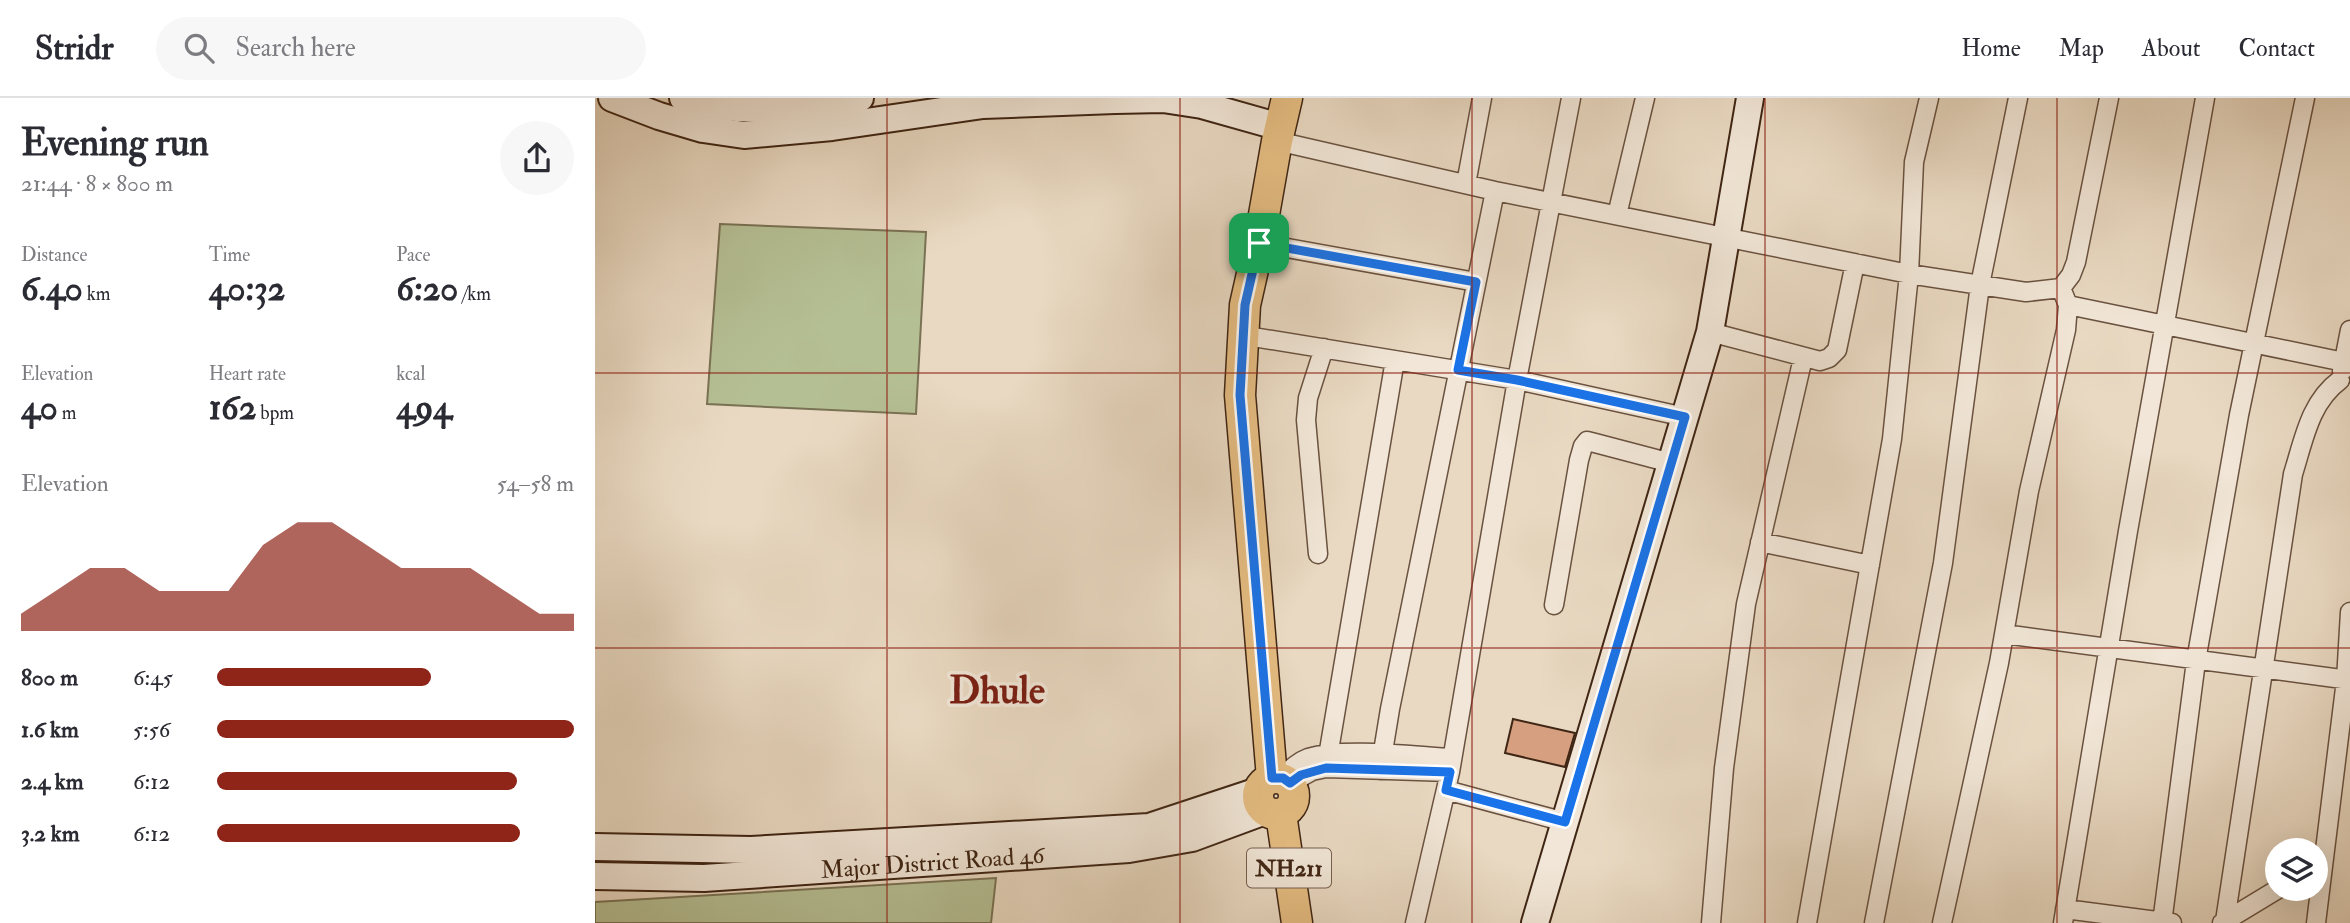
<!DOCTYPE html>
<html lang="en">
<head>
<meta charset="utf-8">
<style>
  body { margin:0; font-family:"IM FELL Double Pica",serif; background:#f7f7f7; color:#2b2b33; height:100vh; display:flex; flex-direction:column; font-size:26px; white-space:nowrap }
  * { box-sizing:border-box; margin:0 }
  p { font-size:23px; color:#7c7c81 }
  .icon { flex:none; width:38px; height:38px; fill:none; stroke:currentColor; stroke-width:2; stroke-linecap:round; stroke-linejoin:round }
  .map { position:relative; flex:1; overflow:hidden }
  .panel { display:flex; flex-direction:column; background:#fff; width:595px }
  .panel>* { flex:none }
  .buttons { position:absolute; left:1670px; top:740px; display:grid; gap:14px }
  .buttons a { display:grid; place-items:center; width:63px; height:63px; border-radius:50%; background:#fff; box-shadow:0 7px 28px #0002; font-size:35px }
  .pin { position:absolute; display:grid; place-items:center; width:60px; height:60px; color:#fff; margin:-30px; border-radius:14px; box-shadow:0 4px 10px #0006 }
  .round { display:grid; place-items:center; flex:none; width:74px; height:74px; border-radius:37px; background:#f7f7f7 }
  .overview { display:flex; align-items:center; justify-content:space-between; height:119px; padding:0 21px }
  h1 { font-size:38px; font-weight:700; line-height:52px }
  .stats { display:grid; grid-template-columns:repeat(3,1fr); gap:10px; height:119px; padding:7px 21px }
  .stats div { display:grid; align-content:center }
  .stats b { font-size:35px; font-weight:700 }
  .stats small { font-size:19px; font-weight:400 }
  .stats p { font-size:19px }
  .chart { height:196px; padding:14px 21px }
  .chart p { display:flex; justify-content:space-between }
  .chart svg { width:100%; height:126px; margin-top:7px; fill:#8f2418; opacity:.7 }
  ul { padding:0 21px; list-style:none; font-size:23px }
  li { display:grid; grid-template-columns:112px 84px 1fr; align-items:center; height:52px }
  li i { height:18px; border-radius:9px; background:#8f2418 }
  header { display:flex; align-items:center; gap:42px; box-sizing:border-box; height:98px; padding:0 35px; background:#fff; border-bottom:2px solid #e1e1e2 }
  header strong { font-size:33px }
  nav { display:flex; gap:38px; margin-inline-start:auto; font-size:24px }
  .search { width:490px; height:63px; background:#f7f7f7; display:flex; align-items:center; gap:18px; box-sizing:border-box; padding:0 24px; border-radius:38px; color:#7c7c81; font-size:26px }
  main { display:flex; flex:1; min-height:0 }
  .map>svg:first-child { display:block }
</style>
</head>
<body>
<header>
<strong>Stridr</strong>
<div class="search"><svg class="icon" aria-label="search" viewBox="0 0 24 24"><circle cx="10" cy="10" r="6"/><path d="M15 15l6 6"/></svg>Search here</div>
<nav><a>Home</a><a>Map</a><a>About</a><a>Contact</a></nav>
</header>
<main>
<section class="panel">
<div class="overview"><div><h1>Evening run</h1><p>21:44 · 8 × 800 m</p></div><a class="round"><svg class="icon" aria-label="share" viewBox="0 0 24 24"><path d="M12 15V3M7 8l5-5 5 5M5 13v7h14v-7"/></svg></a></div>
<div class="stats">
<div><p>Distance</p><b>6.40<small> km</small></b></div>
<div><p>Time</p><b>40:32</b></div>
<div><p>Pace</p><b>6:20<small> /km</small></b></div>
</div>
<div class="stats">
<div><p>Elevation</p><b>40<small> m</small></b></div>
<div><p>Heart rate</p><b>162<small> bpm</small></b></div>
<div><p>kcal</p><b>494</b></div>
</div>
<div class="chart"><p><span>Elevation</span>54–58 m</p>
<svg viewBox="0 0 160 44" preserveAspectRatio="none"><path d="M0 44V38L10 30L20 22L30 22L40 30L50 30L60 30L70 14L80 6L90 6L100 14L110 22L120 22L130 22L140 30L150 38L160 38V44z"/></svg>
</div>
<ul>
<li><b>800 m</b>6:45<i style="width:60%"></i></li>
<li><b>1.6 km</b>5:56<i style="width:100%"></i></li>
<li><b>2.4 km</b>6:12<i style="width:84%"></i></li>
<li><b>3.2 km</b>6:12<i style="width:85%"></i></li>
</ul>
</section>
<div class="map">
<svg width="1755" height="825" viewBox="0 0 1755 825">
  <rect width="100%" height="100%" fill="#e9d9c2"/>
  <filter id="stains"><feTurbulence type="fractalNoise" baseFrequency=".00286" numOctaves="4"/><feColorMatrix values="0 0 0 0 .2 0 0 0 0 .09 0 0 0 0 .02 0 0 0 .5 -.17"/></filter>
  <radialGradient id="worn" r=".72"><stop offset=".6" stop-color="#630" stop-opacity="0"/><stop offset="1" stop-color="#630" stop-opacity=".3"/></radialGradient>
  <path fill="#b5bf94" stroke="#7a7254" stroke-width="2" d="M125,126L331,134L321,316L112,306Z
    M401,780L396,825H0V804Z"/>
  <path fill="#d59f80" stroke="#3f2514" stroke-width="2" d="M918,621L980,635L970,669L910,655Z"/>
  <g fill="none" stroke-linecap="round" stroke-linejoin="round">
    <g stroke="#6a5240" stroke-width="21">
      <path id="street" d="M682,43L900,93L1314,176L1431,194L1466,190L1476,177L1481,164L1514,0
        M871,86L887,0
        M1022,117L1050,0
        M664,145L881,184
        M1473,207L1749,264
        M1115,234L1225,263L1234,260L1242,252L1260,165
        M646,237L922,282L1090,319
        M1747,273L1755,232
        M1165,444L1275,467
        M723,456L711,322L713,300L729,250
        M959,507L984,362L988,348L992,343L1000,345L1076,365
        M1409,536L1755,582
        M731,670L800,262
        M785,672L795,611L900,93
        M687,680C695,672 702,664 713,660C747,649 820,658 857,660
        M695,685L717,673L731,670L855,674
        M851,692L970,724
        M1470,811L1577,825
        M1630,823L1698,376C1709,341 1715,304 1745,282
        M820,825L855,674L922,282L976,0
        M1116,825L1129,670L1151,506L1208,260
        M1212,825L1297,341L1314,176L1319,64L1334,0
        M1279,825L1348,465L1385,187L1423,0
        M1347,825L1404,565L1434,393L1471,232L1473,207L1466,190
        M1468,825L1533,433L1610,0
        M1567,825L1601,563L1644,317L1710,0
        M1627,825L1683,791
        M1721,825L1751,582L1755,514"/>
    </g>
    <g stroke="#3f2514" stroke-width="30">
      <g id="secondary">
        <path d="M17,0L64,18L108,31L149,37L237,29L388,7L520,2L568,1L607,7L685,29"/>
        <path d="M88,0C146,18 207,11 265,0"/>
        <path d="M0,749L156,752L554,729L663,693"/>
        <path id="s1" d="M0,778L109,780L534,751L597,740L670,713"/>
        <path d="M940,825L1115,234L1155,0"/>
      </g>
    </g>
    <g stroke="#3f2514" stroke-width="33">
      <path id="primary" d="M663 698a18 18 0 1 1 36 0a18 18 0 1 1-36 0Z
        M677,680L645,297L650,207L664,145L682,43L692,0
        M686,716L702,825"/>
    </g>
    <use href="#street" stroke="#f1e6d7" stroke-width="18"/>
    <use href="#secondary" stroke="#f1e6d7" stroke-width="26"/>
    <use href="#primary" stroke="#e4bc81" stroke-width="30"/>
  </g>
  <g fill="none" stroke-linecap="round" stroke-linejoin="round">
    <g stroke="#fff" stroke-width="14">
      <path id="route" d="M664,145L881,184L863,272L922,282L1090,319L970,724L851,692L855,674L731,670L706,677L695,685L688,680H677L645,297L650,207Z"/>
    </g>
    <use href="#route" stroke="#1a73e8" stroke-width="9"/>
  </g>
  <path fill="none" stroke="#8f2418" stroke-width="2" stroke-opacity="0.55" d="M292,0V825M585,0V825M877,0V825M1170,0V825M1462,0V825M0,275H1755M0,550H1755"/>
  <g text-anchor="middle" stroke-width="7" stroke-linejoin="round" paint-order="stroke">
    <rect fill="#f1e6d7" stroke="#745f4e" stroke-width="2" x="652" y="750.5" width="84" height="39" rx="5"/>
    <g font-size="23" font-weight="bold" fill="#3f2514">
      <text x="694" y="778">NH211</text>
    </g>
    <g font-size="24" fill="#3f2514" stroke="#f1e6d7">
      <text dy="8" stroke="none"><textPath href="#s1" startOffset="338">Major District Road 46</textPath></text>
    </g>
    <g font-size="38" font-weight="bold" fill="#7a1f14" stroke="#f1e6d7">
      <text x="402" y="605">Dhule</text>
    </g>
  </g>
  <rect width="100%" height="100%" filter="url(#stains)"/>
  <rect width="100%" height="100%" fill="url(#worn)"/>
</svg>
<div class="buttons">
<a><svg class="icon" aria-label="layers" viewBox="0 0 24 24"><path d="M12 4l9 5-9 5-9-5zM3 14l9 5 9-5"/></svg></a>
</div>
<div class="pin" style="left:664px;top:145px;background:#1e9e55"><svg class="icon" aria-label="arrive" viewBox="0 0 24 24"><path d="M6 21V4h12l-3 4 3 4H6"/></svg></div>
</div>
</main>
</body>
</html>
